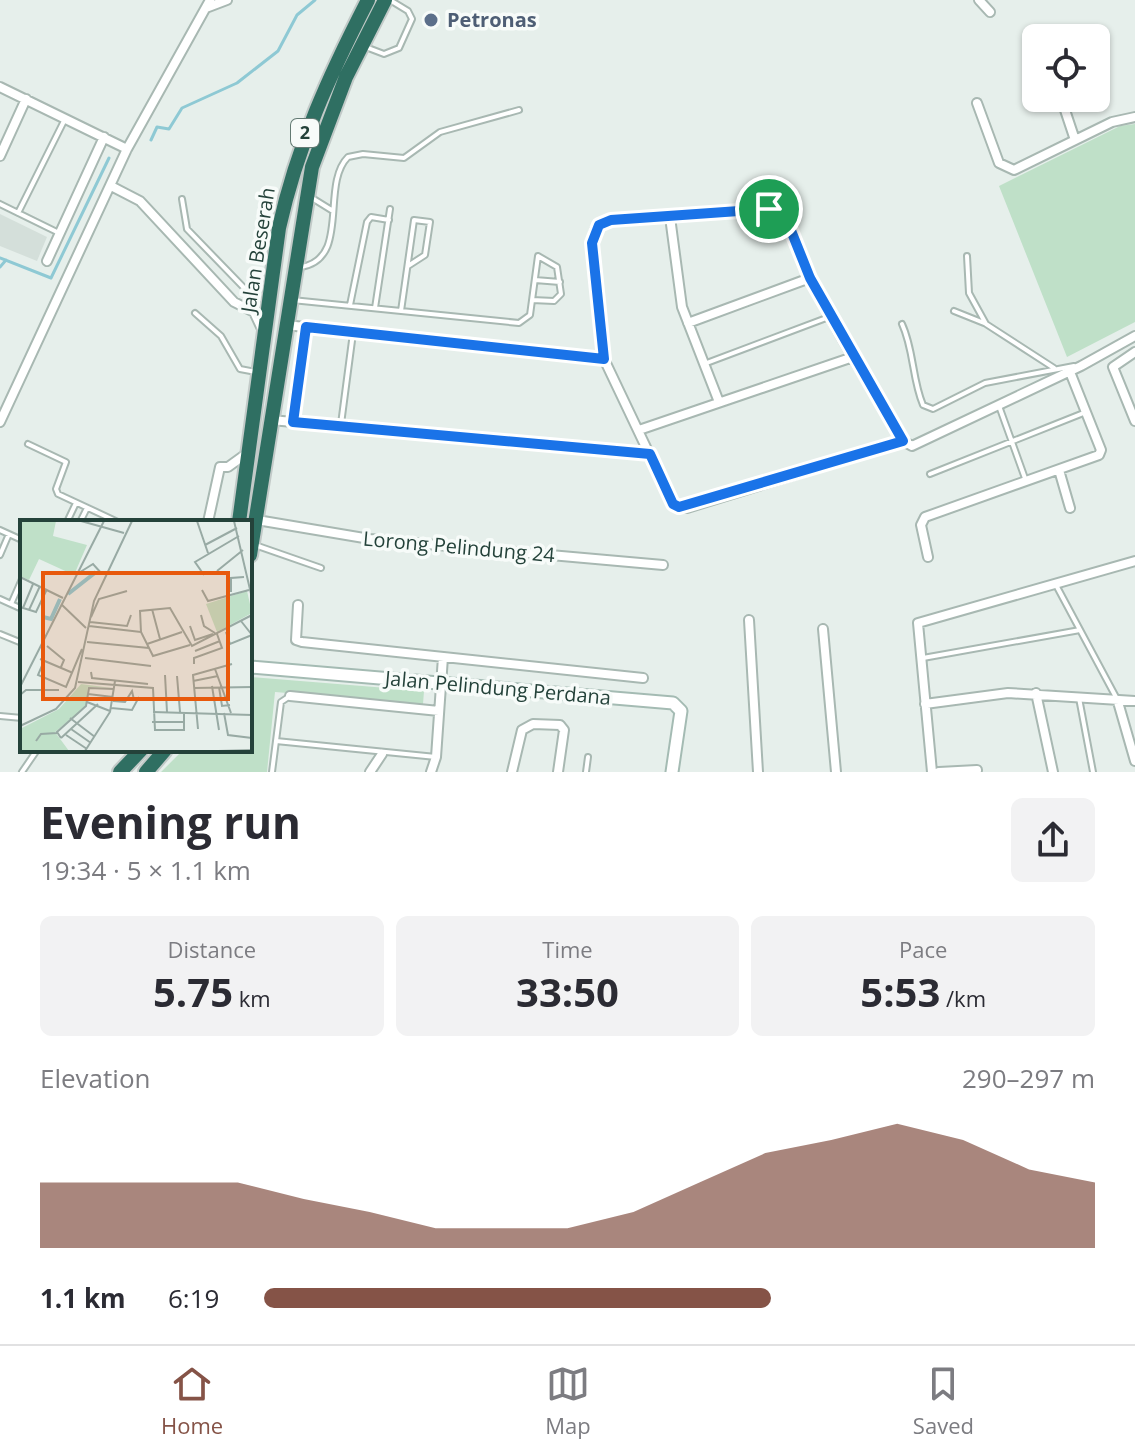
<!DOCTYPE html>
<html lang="en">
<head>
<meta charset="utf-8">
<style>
  body { margin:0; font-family:"Open Sans",sans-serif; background:#f2f2f3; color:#2b2b33; height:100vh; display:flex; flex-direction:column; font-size:30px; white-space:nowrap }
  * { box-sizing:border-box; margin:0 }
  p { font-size:26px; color:#7c7c81 }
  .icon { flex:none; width:44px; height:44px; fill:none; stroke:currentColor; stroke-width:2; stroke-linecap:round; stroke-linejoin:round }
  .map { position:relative; height:772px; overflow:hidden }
  .sheet { display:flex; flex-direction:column; background:#fff; flex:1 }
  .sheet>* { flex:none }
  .controls { position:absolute; left:1022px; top:24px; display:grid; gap:16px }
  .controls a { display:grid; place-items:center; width:88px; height:88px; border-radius:12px; background:#fff; box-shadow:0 2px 6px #0004; font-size:40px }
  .pin { position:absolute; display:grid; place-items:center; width:68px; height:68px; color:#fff; margin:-34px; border:4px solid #fff; border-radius:50%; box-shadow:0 2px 8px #0007 }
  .round { display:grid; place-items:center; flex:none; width:84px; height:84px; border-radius:12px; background:#f2f2f3 }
  .summary { display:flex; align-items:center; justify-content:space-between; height:136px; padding:0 40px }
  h1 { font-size:44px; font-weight:700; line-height:60px }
  .figures { display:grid; grid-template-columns:repeat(3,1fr); gap:12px; height:136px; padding:8px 40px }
  .figures div { display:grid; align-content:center; border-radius:12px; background:#f2f2f3; text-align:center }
  .figures b { font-size:40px; font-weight:700 }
  .figures small { font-size:22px; font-weight:400 }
  .figures p { font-size:22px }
  .chart { height:224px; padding:16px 40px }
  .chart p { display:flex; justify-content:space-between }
  .chart svg { width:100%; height:144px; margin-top:8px; fill:#855347; opacity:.7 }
  ul { padding:0 40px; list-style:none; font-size:26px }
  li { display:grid; grid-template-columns:128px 96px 1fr; align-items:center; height:60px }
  li i { height:20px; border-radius:10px; background:#855347 }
  .tab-bar { display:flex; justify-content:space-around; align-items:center; height:112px; border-top:2px solid #e1e1e2; background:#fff; font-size:22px; color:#7c7c81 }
  .tab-bar a { display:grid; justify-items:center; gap:4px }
  .tab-bar .active { color:#855347 }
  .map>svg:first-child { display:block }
</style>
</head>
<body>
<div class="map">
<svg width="1135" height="772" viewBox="0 0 1135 772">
  <rect width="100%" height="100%" fill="#e6efeb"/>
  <path fill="#d4dfda" d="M0,214L47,237L37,261L0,246Z"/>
  <path fill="#bfe0c8" d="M1135,124V322L1067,357L999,186L1120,126Z
    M250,677L424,691L423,704L275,692L267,772H161L183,750H250Z"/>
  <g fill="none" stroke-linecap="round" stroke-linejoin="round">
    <path stroke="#8ec9d4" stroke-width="3" d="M151,140L157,127L169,129L182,108L237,83L278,51L297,15L315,0
      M0,258L51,278L109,158
      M0,267L6,260"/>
    <g stroke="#a8b8b2" stroke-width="8">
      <path id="lane" d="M363,46L384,54L399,48L412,19L408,11L390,0
        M312,198L333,211
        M182,199L187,229L249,293L247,306
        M0,204L59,233
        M18,213L65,119
        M967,256L969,293L986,324L1054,368
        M301,267C351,259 320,185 348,157L363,154L404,158L440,132L519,110
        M535,280L560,282
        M292,300L519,323L530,315L538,256L557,267L561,294L554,301L532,300
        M350,305L367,222L371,217L389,220
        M375,308L390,209
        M401,311L414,220L430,222L425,255L408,266
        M954,311L984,323
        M195,313L221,336L240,369L256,372
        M902,324C914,350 912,379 923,405L933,409L985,383L1074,366
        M704,364L829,317
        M999,406L1026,481
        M341,424L353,333
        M28,444L66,462L56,489L58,494L118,522
        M930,474L1086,412
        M67,522L76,503
        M80,522L87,508
        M0,530L22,540
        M255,545L321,568
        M0,555L9,534
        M1056,585L1117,699
        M0,599L22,609
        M11,604L22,579
        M0,634L22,643
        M923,658L1080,630
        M1079,698L1093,772
        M0,716L22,718
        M276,741L436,757
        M22,772L37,750
        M272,772L281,702L290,696
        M586,772L588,757"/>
    </g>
    <g stroke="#a8b8b2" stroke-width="12">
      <path id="street" d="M979,0L990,12
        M206,8L227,0
        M0,87L127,149
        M1061,98L1075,140
        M977,103L999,163L1014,170L1112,122L1135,117
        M0,156L26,99
        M111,186L140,201L234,302L254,312L262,329
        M670,217L682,307L719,402
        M47,261L104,137
        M688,323L810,278
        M286,325L604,359
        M1135,352L1113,367L1135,421
        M271,420L650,454
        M0,422L127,149L210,0
        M293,422L306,327
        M639,430L853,357
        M903,441L687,508L673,504L604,359L592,243L595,230L611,220L769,209C790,215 794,238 802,257C828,321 868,381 903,441L912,446L1081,366L1135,336
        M1059,470L1070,508
        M257,520L370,539L663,565
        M208,522L220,467H228L246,454
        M928,557L921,525L925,517L1099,455L1101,450L1070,372
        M298,605L296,640L302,642L643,678
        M749,620L758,772
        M823,629L836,772
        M1036,693L1053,772
        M290,696L439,711
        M1118,702L1135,761
        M925,704L1008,693L1135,701
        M370,772L382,754
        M431,772L436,757L443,657
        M512,772L522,730L533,724L560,725L564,730L558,772
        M932,772L918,623L1135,561
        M939,772L977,770"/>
    </g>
    <g stroke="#a4bbb3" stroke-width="15">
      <path id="secondary" d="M250,667L673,703L681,711L672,772"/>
    </g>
    <g stroke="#c2cac8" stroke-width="18">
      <path id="highway" d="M239,522L279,228C297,146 330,74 368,0
        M250,555L312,167L346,77L385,0
        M120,772L141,750
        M146,772L165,750"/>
    </g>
    <use href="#lane" stroke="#fff" stroke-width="4"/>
    <use href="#street" stroke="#fff" stroke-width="8"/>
    <use href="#secondary" stroke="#fff" stroke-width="11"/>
    <use href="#highway" stroke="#2f6f62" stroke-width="14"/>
  </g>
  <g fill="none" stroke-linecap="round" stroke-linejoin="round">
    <g stroke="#fff" stroke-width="16">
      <path id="route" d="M769,209L786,218L810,278L903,441L679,507L673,504L650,454L293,422L306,327L604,359L592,243L599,225L611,220Z"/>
    </g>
    <use href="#route" stroke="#1a73e8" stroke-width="10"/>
  </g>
  <circle fill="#5c6f8a" stroke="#f7fbf9" stroke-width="3" cx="431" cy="20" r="8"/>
  <g text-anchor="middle" stroke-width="7" stroke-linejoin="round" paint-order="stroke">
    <rect fill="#f7fbf9" stroke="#637a73" stroke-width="2" x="291" y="119" width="28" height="28" rx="6"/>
    <g font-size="18" font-weight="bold" fill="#24423a">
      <text x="305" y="139">2</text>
    </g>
    <g font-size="20" font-weight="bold" fill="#4e5e75" stroke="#f7fbf9" text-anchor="start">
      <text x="447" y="27">Petronas</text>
    </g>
    <g font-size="20" fill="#24423a" stroke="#f7fbf9">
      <text transform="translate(258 250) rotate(-81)" y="7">Jalan Beserah</text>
      <text transform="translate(459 547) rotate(5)" y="7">Lorong Pelindung 24</text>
      <text transform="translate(498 688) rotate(5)" y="7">Jalan Pelindung Perdana</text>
    </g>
  </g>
  <g transform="translate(20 520)">
    <rect width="232" height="232" fill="#e6efeb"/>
    <path d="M0,1H36L33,16L67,25L54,55L19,39L9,60L0,56ZM227,71L232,93L197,112L186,84ZM61,164L92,168L68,167L66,186L35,212L49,231H0V209L39,189Z" fill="#bfe0c8"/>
    <path fill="none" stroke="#8ec9d4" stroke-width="4" d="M48,74L76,52M23,97L31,99L40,79"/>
    <path fill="none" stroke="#98aaa4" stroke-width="2" d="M61,1L104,13M177,1L188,33M214,1L232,78M185,25L217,8M197,51L223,30M57,54L73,44L82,54M184,55L175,42L219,16M0,57L43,78M182,70L188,81L229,70M211,72V58L224,57M41,84L66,108M0,87L16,92L27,69M3,88L13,64M132,89L140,119M9,90L20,66M181,95L184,106L195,113M71,97L79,79L107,71M70,102L107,106L111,95M69,106L121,112M170,106L175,120L193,114M206,112L210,124L232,115L221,101M67,122L129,128M127,124L162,112M170,125L133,136L121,112L120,91L150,88L172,126L232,95M27,126L44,140L41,147M175,131L200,121M65,138L131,146M20,139L53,153M24,141L18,155L46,167L62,129M174,144V138L202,128L197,114M195,149L211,193M71,152L72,158L128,164M145,155L147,192M157,156L160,192M173,161L198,156M58,162L133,168L135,210H164V192M192,166L199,210M0,167L84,1M199,167L202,186L210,185M174,168L232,167M68,174L93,177M0,175L6,170H39M93,181L105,182L112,171L114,180M67,182L90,191M91,188L112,190L119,177M133,192L232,195M204,193L208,215L232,218M50,198L75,217M132,202H164M0,206L36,189L55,168L74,81L112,1M51,209L71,223M178,209L173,155L212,144M46,215L67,229M41,218L37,212L66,186L69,168L94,169M41,218L78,184M16,221L21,214L37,213M65,231L90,192L95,161M198,231L232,230"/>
    <path fill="#e8590c" fill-opacity="0.15" stroke="#e8590c" stroke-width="4" d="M23,53H208V179H23Z"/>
    <rect width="232" height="232" fill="none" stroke="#24423a" stroke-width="4"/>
  </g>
</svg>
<div class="controls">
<a><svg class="icon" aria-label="locate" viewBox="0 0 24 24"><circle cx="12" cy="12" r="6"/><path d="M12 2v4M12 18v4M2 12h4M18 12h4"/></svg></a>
</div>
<div class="pin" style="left:769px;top:209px;background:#1e9e55"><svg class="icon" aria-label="arrive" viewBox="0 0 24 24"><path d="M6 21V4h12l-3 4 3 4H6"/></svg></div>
</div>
<section class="sheet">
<div class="summary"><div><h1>Evening run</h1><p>19:34 · 5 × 1.1 km</p></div><a class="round"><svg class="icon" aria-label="share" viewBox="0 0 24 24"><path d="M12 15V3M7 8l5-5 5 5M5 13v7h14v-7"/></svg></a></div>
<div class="figures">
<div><p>Distance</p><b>5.75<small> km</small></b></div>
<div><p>Time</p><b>33:50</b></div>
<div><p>Pace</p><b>5:53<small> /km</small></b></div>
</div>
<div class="chart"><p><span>Elevation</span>290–297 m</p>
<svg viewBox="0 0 160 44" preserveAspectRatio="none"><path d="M0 44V24L10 24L20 24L30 24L40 29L50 33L60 38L70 38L80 38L90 33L100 24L110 15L120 11L130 6L140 11L150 20L160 24V44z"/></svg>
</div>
<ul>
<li><b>1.1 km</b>6:19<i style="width:61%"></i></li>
</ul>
</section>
<nav class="tab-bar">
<a class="active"><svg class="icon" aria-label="home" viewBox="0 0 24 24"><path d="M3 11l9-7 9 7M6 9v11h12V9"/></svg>Home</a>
<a><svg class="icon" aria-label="map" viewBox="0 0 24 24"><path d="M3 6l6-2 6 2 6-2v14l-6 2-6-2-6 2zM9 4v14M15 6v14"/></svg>Map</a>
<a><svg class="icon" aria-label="saved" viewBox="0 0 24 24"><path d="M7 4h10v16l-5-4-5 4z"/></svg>Saved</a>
</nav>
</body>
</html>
